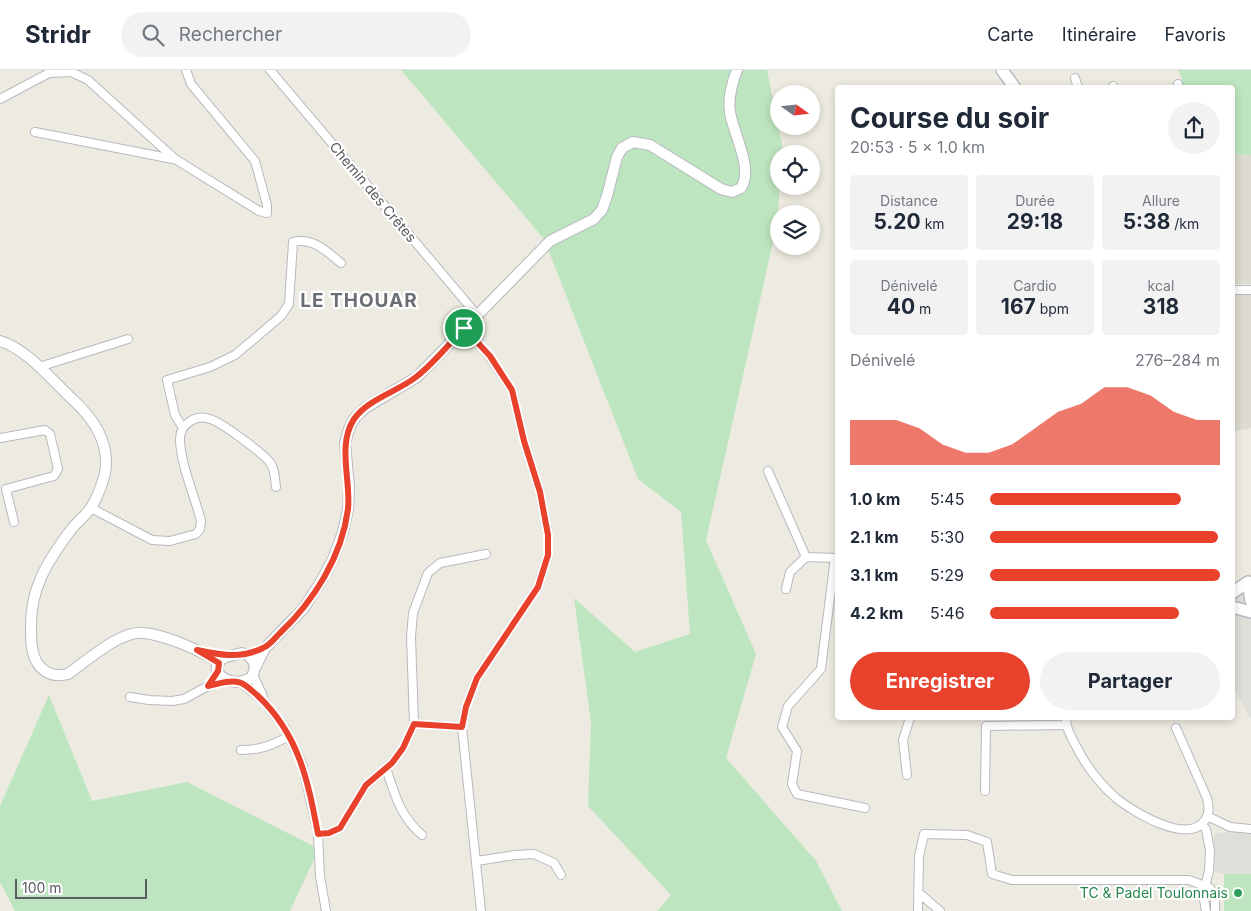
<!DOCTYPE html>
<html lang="fr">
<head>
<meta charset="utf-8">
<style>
  body { margin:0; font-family:Inter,sans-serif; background:#f2f2f3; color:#1f2937; height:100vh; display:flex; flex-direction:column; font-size:19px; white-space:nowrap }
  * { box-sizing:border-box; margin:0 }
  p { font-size:16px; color:#747a83 }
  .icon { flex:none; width:28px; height:28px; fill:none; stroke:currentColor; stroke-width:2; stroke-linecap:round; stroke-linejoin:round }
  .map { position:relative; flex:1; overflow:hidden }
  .panel { position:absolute; left:835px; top:15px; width:400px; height:635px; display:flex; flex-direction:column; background:#fff; border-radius:5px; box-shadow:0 2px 8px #0003 }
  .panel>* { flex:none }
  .needle { width:32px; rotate:105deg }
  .fabs { position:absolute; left:770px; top:15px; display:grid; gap:10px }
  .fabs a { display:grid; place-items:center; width:50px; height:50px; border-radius:50%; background:#fff; box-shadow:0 2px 8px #0003; font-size:25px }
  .scale { position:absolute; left:15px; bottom:12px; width:132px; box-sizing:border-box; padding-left:5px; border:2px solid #5a5d62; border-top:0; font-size:14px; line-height:18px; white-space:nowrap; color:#5a5d62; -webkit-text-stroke:4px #fff; paint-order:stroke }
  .pin { position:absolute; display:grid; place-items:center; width:42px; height:42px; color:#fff; margin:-21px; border:2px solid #fff; border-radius:50%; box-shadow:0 1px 5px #0007 }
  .round { display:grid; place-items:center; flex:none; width:52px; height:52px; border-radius:26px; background:#f2f2f3 }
  .head { display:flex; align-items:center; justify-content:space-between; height:85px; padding:0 15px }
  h1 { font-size:28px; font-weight:700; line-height:38px }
  .metrics { display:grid; grid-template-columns:repeat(3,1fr); gap:8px; height:85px; padding:5px 15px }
  .metrics div { display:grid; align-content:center; border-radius:5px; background:#f2f2f3; text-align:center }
  .metrics b { font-size:21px; font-weight:700 }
  .metrics small { font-size:14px; font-weight:400 }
  .metrics p { font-size:14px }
  .chart { height:140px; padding:10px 15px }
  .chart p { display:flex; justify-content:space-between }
  .chart svg { width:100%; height:90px; margin-top:5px; fill:#e8412c; opacity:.7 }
  .cta { display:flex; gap:10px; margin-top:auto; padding:10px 15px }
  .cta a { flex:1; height:58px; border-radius:30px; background:#e8412c; color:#fff; font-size:20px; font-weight:700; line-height:58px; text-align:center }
  .cta a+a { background:#f2f2f3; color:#1f2937 }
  ul { padding:0 15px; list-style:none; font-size:16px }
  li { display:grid; grid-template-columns:80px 60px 1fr; align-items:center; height:38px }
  li i { height:12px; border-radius:6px; background:#e8412c }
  header { display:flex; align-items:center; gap:30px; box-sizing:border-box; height:70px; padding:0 25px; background:#fff; border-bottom:1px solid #e0e1e3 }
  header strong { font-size:24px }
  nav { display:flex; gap:28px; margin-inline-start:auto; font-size:18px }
  .search { width:350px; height:45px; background:#f2f2f3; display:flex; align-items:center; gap:12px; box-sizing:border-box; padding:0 18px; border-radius:28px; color:#747a83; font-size:19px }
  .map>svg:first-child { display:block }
</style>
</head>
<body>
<header>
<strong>Stridr</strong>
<div class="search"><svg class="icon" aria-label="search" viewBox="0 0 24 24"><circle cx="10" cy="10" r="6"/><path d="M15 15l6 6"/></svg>Rechercher</div>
<nav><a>Carte</a><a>Itinéraire</a><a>Favoris</a></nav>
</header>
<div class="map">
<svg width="1251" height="841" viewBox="0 0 1251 841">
  <rect width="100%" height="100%" fill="#edebe1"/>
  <path fill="#e0ded9" d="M1251,515V650L1233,617L1232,530Z
    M1251,757V804H1224L1215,802L1214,764Z"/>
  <path fill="#dddacf" d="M1233,84L1251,85V214H1233Z
    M1233,224L1251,225V358L1233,362Z"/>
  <path fill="#bde5bf" d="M401,0H767L783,80L782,84H779L780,116L776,159L706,470L756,584L726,688L816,791L842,841H657L671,825L588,736L591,653L574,528L635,582L690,564L681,442L638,409L544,169Z
    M1178,0H1251V85L1233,84L1232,18L1182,17V8Z
    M49,625L92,731L187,712L319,779L290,841H15L0,812V736Z
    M1224,804H1251V841H1224Z"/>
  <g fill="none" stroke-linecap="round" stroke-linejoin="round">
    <g stroke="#b7b9be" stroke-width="10">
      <path id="minor" d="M270,0L477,245
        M1075,8L1078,18
        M1113,16L1114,18
        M1178,18V14
        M0,29L49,3L71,2L88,10L175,89L259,141L267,143V135L255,91L191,14L186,0
        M35,62L173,89
        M1232,220H1251
        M464,258L489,286L512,320L524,371L540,422L548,465V485L538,517L477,608L466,637L462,657L481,841
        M39,297L128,269
        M183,358L175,345L167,310L210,297L235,285L281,246L289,234L293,172C313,167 326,181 341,193
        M0,368L45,360L50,364L58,399L54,406L6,419L14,452
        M768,401L806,487L838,488
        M91,438L152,470L170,471L196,464L200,459L201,451C195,427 180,393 180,369C180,354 196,344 210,349C221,352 266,385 271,394C275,400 275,410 276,417
        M835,488L821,599L788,636L782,657L797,681L792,714L797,724L865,738
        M786,519L790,502L806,487
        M253,605L262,624L263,630
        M240,612L263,630L285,658L302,693L318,764L320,806L326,841
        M130,627L149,630L172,631L184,629L208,616L228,611
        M1066,648C1066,659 1071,666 1076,676C1086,696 1099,713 1116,728C1132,741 1188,776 1205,750C1210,743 1209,736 1207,728L1176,658
        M414,654L462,657
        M241,680C260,680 273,675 289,666
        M386,698C395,725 400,746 422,765
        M907,705L903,670L910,648
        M985,721L986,656L1066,655
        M1207,746L1230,757L1251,759
        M1202,755L1206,759L1210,781L1209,801L1203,824L1206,841
        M318,764L329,763L340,758L366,715L392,693L403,678L414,654L411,567L413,543L428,503L440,493L486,484
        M477,791L515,785L534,784L554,793L561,805
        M918,822L940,841
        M918,841L919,786L924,764L967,765L987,772L992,804L1012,810H1189L1210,818L1215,827V841"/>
    </g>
    <g stroke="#b7b9be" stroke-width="12">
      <path id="tertiary" d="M0,271C25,278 49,307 68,325C75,332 83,339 89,347C99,360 106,376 106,392C107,404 97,429 90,439C84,447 76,453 70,461C47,492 30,519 31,558C31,570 31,584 38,594C46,605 56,607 68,604C87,591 120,560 144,563C156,564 167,568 178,572C192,578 206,583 219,593
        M242,583L246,584C256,591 257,598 251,608C229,620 206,600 222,589C227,586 236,585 242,583Z
        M255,598L265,578L303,539L320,513L333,489L343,462L348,439L349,417L345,373L349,359L354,349L365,338L417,307L550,171L594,149L602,140L607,126L617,87L622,78L633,72L650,75L721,119L732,122L741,118C754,98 733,64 730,42C728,29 732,13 737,0"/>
    </g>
    <g stroke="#b7bac0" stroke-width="14">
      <path id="secondary" d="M1002,0L1015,18
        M1248,512L1251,531
        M1232,523L1248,512
        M1232,537L1251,542"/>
    </g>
    <use href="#minor" stroke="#fff" stroke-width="8"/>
    <use href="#tertiary" stroke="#fff" stroke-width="10"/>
    <use href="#secondary" stroke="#fff" stroke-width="11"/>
  </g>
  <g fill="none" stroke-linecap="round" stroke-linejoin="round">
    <g stroke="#fff" stroke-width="10">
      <path id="route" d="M464,258L490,286L512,320L524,371L540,422L548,465V485L538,517L477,608L466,637L462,657L414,654L403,678L392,693L366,715L340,758L329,763L318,764C308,711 299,664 257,625C252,621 245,613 238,612C227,610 219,614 208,616L218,601L219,593L197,580C220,585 241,589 263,578C269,576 275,568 280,563C314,531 342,486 348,439C351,410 337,375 354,349C368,329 397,322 416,307C434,293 449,274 464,258Z"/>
    </g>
    <use href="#route" stroke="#e8412c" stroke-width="6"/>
  </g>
  <circle fill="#2e9e5b" stroke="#fff" stroke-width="2" cx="1238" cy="823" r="5"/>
  <g text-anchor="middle" stroke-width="4.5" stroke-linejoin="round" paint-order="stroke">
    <g font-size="14" fill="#5a5d62" stroke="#fff">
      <text transform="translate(373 122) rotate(50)" y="5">Chemin des Crêtes</text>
    </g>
    <g font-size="14" fill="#27864d" stroke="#fff" text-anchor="end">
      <text x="1228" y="828">TC &amp; Padel Toulonnais</text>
    </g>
    <g font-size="19" font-weight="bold" letter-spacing="1" fill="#6b6f74" stroke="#fff">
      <text x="359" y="237">LE THOUAR</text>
    </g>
  </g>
</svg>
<div class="fabs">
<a><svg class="needle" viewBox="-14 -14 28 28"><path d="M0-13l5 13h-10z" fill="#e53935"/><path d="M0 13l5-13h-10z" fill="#747a83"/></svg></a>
<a><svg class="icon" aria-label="locate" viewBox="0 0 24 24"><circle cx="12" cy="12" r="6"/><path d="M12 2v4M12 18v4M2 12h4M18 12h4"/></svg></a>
<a><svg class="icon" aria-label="layers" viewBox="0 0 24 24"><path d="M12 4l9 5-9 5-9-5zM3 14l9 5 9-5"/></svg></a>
</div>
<div class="scale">100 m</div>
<div class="pin" style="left:464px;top:258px;background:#1e9e55"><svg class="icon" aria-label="arrive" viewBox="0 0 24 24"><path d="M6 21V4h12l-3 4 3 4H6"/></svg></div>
<section class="panel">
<div class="head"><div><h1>Course du soir</h1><p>20:53 · 5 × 1.0 km</p></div><a class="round"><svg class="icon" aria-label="share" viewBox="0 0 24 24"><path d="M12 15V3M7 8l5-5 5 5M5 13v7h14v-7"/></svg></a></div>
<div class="metrics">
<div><p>Distance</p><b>5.20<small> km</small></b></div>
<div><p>Durée</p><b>29:18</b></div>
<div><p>Allure</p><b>5:38<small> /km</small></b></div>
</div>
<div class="metrics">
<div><p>Dénivelé</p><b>40<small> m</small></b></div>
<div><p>Cardio</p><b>167<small> bpm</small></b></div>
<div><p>kcal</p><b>318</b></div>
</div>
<div class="chart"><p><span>Dénivelé</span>276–284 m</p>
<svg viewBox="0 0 160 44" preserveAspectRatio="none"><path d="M0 44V22L10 22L20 22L30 26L40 34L50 38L60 38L70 34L80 26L90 18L100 14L110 6L120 6L130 10L140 18L150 22L160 22V44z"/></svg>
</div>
<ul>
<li><b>1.0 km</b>5:45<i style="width:83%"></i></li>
<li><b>2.1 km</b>5:30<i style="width:99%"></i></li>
<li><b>3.1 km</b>5:29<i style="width:100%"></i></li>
<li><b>4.2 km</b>5:46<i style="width:82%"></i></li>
</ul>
<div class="cta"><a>Enregistrer</a><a>Partager</a></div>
</section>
</div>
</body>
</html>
